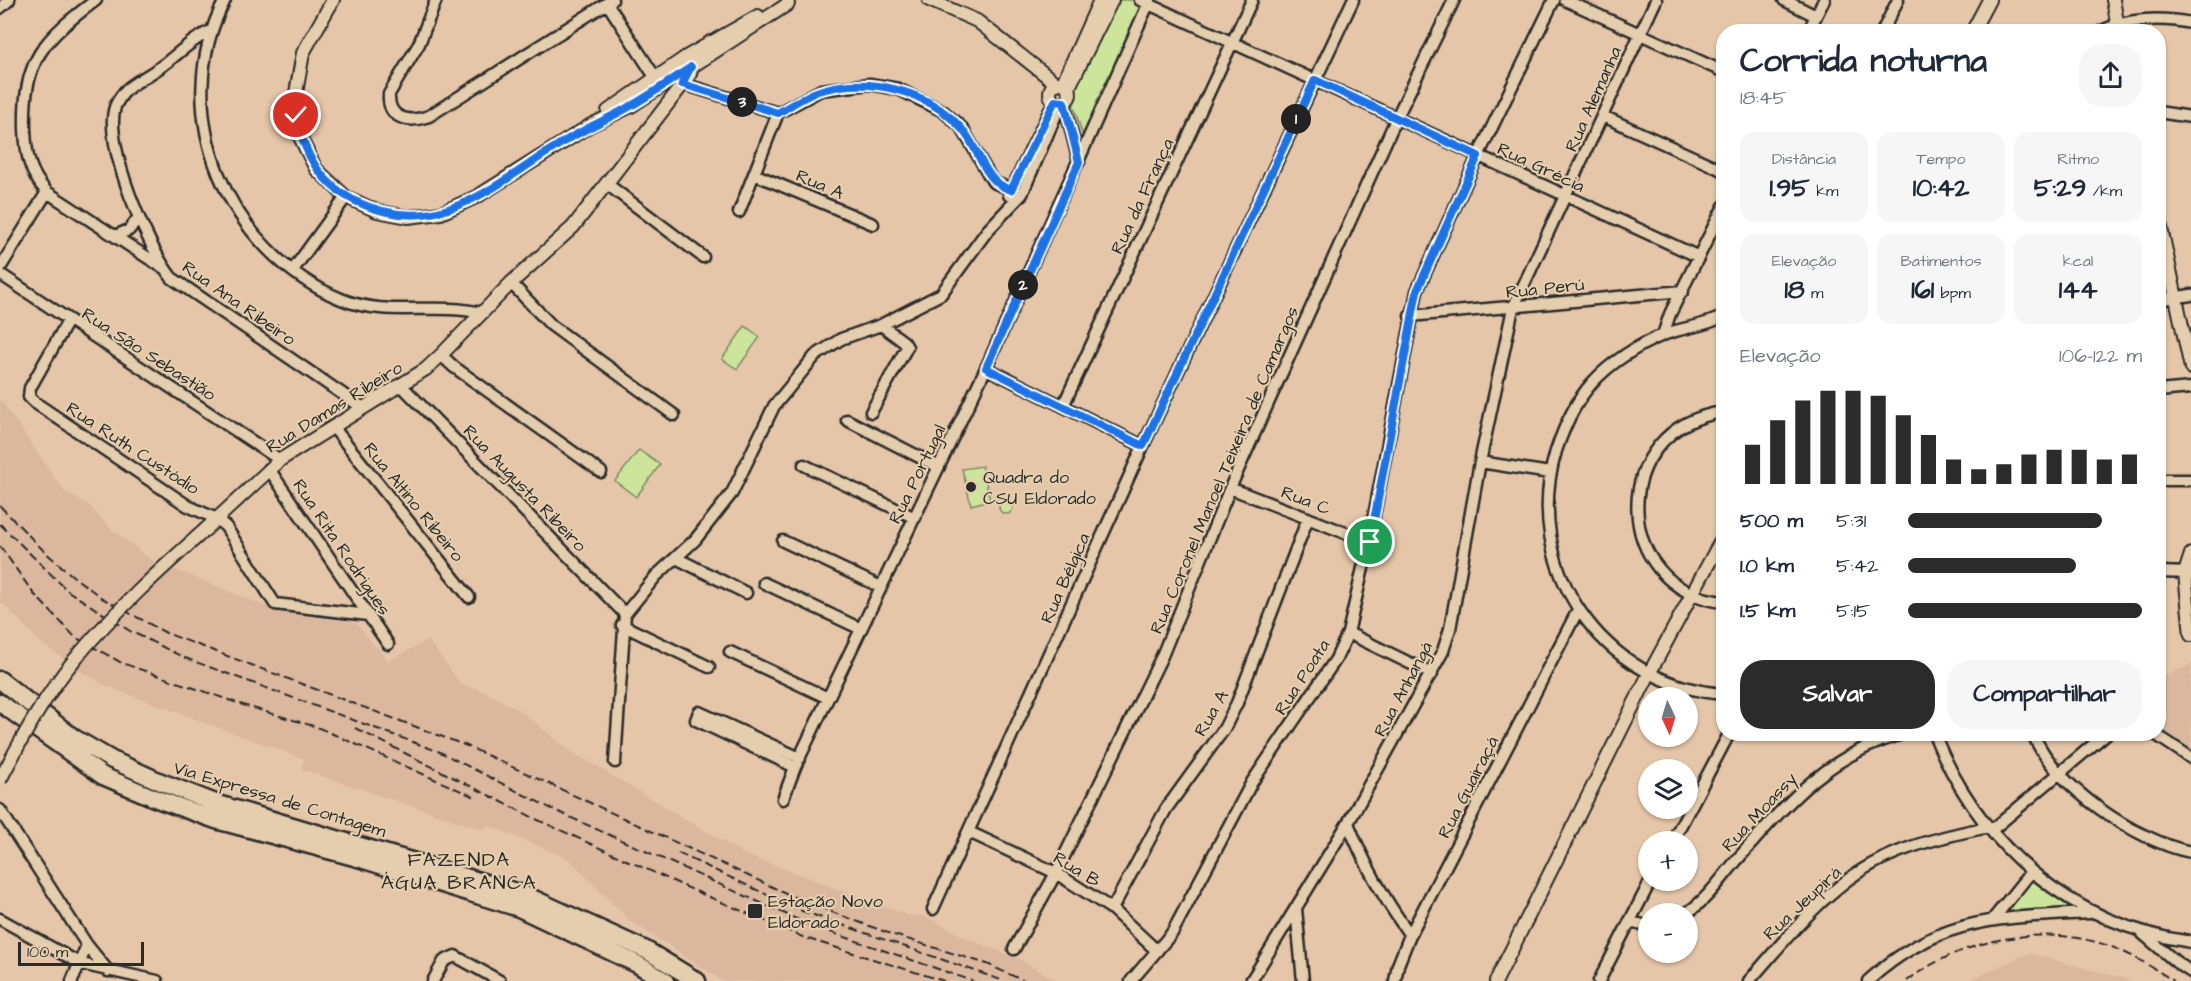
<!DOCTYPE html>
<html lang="pt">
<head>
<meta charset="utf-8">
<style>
  body { margin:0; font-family:"Architects Daughter",sans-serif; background:#f6f6f7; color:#1f2937; height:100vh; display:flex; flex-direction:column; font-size:22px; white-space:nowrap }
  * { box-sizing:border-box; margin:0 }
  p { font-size:20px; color:#747a83 }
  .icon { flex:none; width:33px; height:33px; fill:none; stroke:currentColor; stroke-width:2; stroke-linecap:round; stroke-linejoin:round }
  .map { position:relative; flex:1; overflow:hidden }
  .details { position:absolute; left:1716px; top:24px; width:450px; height:717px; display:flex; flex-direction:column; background:#fff; border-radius:24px; box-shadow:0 2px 4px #0004 }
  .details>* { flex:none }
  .needle { width:39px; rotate:176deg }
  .fabs { position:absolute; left:1638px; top:687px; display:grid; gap:12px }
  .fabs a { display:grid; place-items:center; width:60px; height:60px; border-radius:50%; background:#fff; box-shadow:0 2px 4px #0004; font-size:30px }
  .scale { position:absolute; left:18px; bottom:15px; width:126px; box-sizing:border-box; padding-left:6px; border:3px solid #2b2b2b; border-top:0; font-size:16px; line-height:21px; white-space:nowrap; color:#2b2b2b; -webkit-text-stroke:4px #e4cead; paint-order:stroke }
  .pin { position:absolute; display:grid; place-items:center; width:51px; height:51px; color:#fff; margin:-26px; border:3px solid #fff; border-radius:50%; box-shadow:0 2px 6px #0007 }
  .km { position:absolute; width:30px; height:30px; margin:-15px; border-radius:50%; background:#222; color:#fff; font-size:16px; line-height:30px; text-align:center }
  .round { display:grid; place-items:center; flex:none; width:63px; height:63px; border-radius:24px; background:#f6f6f7 }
  .headline { display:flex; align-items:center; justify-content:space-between; height:102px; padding:0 24px }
  h1 { font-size:33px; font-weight:800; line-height:45px }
  .figures { display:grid; grid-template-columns:repeat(3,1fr); gap:9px; height:102px; padding:6px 24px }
  .figures div { display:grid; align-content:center; border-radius:15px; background:#f6f6f7; text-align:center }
  .figures b { font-size:26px; font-weight:800 }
  .figures small { font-size:16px; font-weight:400 }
  .figures p { font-size:16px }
  .chart { height:168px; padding:12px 24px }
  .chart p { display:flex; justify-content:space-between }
  .chart svg { width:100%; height:108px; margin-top:6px; stroke:#2b2b2b; stroke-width:6 }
  .button { display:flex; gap:12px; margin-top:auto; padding:12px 24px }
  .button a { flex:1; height:69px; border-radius:24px; background:#2b2b2b; color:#fff; font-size:24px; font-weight:800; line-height:69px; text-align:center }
  .button a+a { background:#f6f6f7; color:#1f2937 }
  ul { padding:0 24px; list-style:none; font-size:20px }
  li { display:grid; grid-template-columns:96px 72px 1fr; align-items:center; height:45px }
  li i { height:15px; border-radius:8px; background:#2b2b2b }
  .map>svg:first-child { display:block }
</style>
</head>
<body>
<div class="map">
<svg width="2191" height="981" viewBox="0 0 2191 981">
  <rect width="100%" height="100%" fill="#e6c6a8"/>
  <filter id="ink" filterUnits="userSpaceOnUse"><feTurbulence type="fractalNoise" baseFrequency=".0167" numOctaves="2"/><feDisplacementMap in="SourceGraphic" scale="12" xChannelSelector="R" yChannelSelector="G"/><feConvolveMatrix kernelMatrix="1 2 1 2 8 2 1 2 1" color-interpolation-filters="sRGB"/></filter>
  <g filter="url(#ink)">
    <path fill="#dab79d" d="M0,399L65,492L90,506L110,528L151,560L273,609L356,623L388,661L428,640L461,684L486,692L522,712L569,750L746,855L908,915L924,916L971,940L1021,960L1057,981H723L629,920L569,859L487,825L484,830L301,769L304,759L106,686L79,670L40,642L0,601Z
      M2191,664V753L2159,732V679Z
      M2029,953L2133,981H1967Z"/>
    <path fill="#cce59b" stroke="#7c8863" stroke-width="1.5" d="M1115,0H1145L1084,140L1073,103L1074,90Z
      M745,326L760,337L737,369L722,359Z
      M639,450L660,465L636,497L615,481Z
      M982,466L990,500L971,505L962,469Z
      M999 507a7 7 0 1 1 14 0a7 7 0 1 1-14 0Z
      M2034,878L2079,909L2003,914Z"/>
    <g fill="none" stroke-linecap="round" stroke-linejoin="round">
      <g stroke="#2b2b2b" stroke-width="15">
        <path id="minor" d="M96,0C43,40 23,59 25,129C26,154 29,173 47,192L162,267
          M225,0C166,112 228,252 341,299C387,318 435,302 481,313
          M436,0L419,44L389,94C387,120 410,123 429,116L612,0
          M1140,0L1699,257
          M1565,0L1724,72
          M1784,0L1816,16
          M607,3L655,77
          M0,8L9,0
          M211,31C191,39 177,56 159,68C148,76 134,82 125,91C121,96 117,101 115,107C103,144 148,249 172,278L363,408
          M1808,32L1824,0
          M1882,32L1898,0
          M2100,32C2127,18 2161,17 2191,23
          M683,84L778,113L821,90L870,84L898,89L943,111L962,128L993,182L1022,194
          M1064,102L1079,162
          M2158,112L2191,117
          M1603,116L1724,171
          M754,174L873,224
          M607,184L703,257
          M1009,195L1053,104
          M739,212L778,113
          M115,236L129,230L139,217
          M0,268L47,192
          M293,270L346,197
          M0,274L280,460
          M511,283L551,325L674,415
          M2158,300L2191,295
          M1410,316L1683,291
          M1724,316C1704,327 1683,327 1663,335C1638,345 1610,363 1592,383C1575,402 1564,427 1556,451C1521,567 1602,685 1724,694
          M68,321L30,388L29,397L34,402L188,506L217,519L226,527L275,604L368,615
          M1663,335L1670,314L1724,206
          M441,355L454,367L601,472
          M986,368L1143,446
          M401,385L625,614
          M2158,391L2191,388
          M1063,406L1252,0
          M871,412L907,347L904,342L881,325
          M1724,412C1606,427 1611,591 1724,602
          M847,420L939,467
          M333,427L469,597
          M1480,462L1550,473
          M804,465L915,518
          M269,469L388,644
          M2158,480H2191
          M1230,488L1369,542
          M783,541L881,587
          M676,558L746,593
          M2158,572L2191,573
          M764,583L861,629
          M622,625L709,667
          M1348,633L1432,674
          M730,652L828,698
          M1934,734C1979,845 2070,925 2191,942
          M2033,734C2055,787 2136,841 2191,852
          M2155,734L2191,758
          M615,762L625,614L656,576L695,540L732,493L774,406L815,356L841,339L881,325L941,294L987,231L1022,194L1061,103
          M795,767L696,720L699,712L800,758
          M783,799L795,767L986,368L1150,0
          M0,810L87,945L72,981
          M1348,823C1364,864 1384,899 1410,935
          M1992,830L2106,734
          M969,832L1056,873L1112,909L1157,951
          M1672,842L1729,734
          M933,909L1143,446L1353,0
          M1112,909L1166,809L1224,729L1237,703L1308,518
          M1296,909L1303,981
          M1685,914C1705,902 1721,879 1736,861C1787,803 1825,756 1902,734
          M1994,918L2031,872
          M0,919L81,964L157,981
          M1629,922L1648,926
          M2142,933L2176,962L2191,972
          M87,945L108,971
          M1014,949L1056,873L1162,656L1230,488L1397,117L1454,0
          M433,981L444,961L455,956L500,981
          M1131,981L1172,933L1252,782L1336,659L1348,633L1369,542L1417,291L1478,156L1554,0
          M1251,981L1348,823L1443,651L1450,629L1480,462L1513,308L1656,0
          M1395,981L1398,965L1410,935L1578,610
          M1599,981L1651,880
          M1749,981C1778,948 1806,913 1841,885C1882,851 1938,837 1989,827
          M1868,981C1939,916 2000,918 2090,913"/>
      </g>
      <g stroke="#2b2b2b" stroke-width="16">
        <path id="tertiary" d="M333,0L303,53L296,93L300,137L316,169L346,197L377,211L408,217L441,213L478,196L591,125L631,106L788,4
          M929,0L977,21L1057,84
          M2113,0L2119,32
          M1972,32L1989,0
          M1065,78L1100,0
          M1050 93a10 10 0 1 1 20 0a10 10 0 1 1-20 0Z
          M1068,89L1112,0
          M608,111L686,57L758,16
          M2158,214L2191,368
          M206,529L280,460L426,369L441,355L511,283L573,227L683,84L690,74L693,58L710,42
          M2191,554L2185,573L2191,635
          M1496,981L1649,674L1724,535"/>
      </g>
      <g stroke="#2b2b2b" stroke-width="21">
        <path id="trunk" d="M0,680L74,738L112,760L161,782L218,804L523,894L646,950L697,981
          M0,703L103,776L157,799L216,820L358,858L519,908L637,964L665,981"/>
      </g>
      <use href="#minor" stroke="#e4cead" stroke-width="10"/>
      <use href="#tertiary" stroke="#e4cead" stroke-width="12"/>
      <use href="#trunk" stroke="#e4cead" stroke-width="16"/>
      <path stroke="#2b2b2b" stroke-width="2" stroke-dasharray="9 4.5" stroke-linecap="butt" d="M0,506L45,552L74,577L102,598L166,633L467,746L805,902L891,934L987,964L1024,981
        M0,524L68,591L130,631L185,658L440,752L554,810L810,925L973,981
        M0,546L33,593L75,637L122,663L246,706L317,727L477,798
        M355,728L538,820L686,887L805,938L944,981
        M678,853L802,911L1004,981
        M1907,981C1961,939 2043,923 2109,946C2132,954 2153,968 2174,981"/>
      <g stroke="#2b2b2b" stroke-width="16" stroke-linecap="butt">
        <path id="tertiary-bridge" d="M0,780C22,738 45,695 75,659C115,611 160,570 206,529"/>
      </g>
      <use href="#tertiary-bridge" stroke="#e4cead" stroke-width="12"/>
    </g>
  </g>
  <g fill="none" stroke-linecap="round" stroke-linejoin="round" filter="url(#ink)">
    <g stroke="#fff" stroke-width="12">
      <path id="route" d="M296,115C303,152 320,184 355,201C441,242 495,183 565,141C586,128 608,119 629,107C651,95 671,80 691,67L682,84L778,113C792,105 807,94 822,90C870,76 928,91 961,128C980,148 982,181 1011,190L1055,101L1064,102L1079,162L986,368L1143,446L1315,80L1478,156L1417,291L1370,542"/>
    </g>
    <use href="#route" stroke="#1a73e8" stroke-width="8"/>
  </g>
  <g fill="#2b2b2b" stroke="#e4cead" stroke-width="2">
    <circle cx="971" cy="487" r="6"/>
    <rect x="747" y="903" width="16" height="16" rx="3"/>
  </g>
  <g text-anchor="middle" stroke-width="4.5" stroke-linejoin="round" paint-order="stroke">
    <g font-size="18" fill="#2b2b2b" stroke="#e4cead">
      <text transform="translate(1593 99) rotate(-66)" y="6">Rua Alemanha</text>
      <text transform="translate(1541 167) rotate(25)" y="6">Rua Grécia</text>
      <text transform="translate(820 184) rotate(23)" y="6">Rua A</text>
      <text transform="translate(1142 196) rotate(-65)" y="6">Rua da França</text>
      <text transform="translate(1545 288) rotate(-6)" y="6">Rua Perú</text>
      <text transform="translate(239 303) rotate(35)" y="6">Rua Ana Ribeiro</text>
      <text transform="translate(149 354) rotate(33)" y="6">Rua São Sebastião</text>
      <text transform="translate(334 407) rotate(-32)" y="6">Rua Damas Ribeiro</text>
      <text transform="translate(133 448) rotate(33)" y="6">Rua Ruth Custódio</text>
      <text transform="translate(1224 470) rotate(-67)" y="6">Rua Coronel Manoel Teixeira de Camargos</text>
      <text transform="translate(917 474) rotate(-64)" y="6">Rua Portugal</text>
      <text transform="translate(525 488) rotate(46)" y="6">Rua Augusta Ribeiro</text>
      <text transform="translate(1306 500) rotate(21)" y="6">Rua C</text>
      <text transform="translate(414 502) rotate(51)" y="6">Rua Altino Ribeiro</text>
      <text transform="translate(342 547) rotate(56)" y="6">Rua Rita Rodrigues</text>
      <text transform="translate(1065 578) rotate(-66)" y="6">Rua Bélgica</text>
      <text transform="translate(1302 677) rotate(-57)" y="6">Rua Poata</text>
      <text transform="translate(1403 689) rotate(-62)" y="6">Rua Anhangá</text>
      <text transform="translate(1211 713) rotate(-60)" y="6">Rua A</text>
      <text transform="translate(1468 787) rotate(-63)" y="6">Rua Guairaçá</text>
      <text transform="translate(280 799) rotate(17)" y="6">Via Expressa de Contagem</text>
      <text transform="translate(1759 812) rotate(-47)" y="6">Rua Moassy</text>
      <text transform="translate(1077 869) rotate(31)" y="6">Rua B</text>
      <text transform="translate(1802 903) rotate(-43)" y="6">Rua Jeupirá</text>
    </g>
    <g font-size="18" fill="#2b2b2b" stroke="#e4cead" text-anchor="start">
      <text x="983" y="483">Quadra do<tspan x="983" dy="21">CSU Eldorado</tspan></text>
      <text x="768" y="907">Estação Novo<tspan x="768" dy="21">Eldorado</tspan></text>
    </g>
    <g font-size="20" letter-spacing="1.5" fill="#2b2b2b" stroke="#e4cead">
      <text x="459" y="866">FAZENDA<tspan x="459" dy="23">ÁGUA BRANCA</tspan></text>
    </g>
  </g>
</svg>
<div class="fabs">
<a><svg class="needle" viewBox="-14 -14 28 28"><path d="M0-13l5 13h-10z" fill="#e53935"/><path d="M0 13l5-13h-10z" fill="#747a83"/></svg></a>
<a><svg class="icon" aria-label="layers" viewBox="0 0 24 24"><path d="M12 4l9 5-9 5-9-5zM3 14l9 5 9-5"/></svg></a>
<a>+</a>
<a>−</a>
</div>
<div class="scale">100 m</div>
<div class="pin" style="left:1370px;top:542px;background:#1e9e55"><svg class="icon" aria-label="arrive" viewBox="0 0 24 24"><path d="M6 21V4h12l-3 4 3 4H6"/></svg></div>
<div class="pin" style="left:296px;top:115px;background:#d93025"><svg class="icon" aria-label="check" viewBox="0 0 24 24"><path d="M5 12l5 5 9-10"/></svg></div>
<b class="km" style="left:1296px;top:119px">1</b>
<b class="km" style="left:1023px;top:285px">2</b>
<b class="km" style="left:742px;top:102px">3</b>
<section class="details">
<div class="headline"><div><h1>Corrida noturna</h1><p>18:45</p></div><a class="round"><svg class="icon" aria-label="share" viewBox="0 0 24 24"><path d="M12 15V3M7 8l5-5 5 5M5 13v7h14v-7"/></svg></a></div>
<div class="figures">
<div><p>Distância</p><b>1.95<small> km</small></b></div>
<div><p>Tempo</p><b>10:42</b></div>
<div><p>Ritmo</p><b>5:29<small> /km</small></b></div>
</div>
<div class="figures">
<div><p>Elevação</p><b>18<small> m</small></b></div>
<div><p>Batimentos</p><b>161<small> bpm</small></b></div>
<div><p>kcal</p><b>144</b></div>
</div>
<div class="chart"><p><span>Elevação</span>106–122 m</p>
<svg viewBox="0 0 160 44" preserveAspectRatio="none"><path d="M5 44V28M15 44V18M25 44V10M35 44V6M45 44V6M55 44V8M65 44V16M75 44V24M85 44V34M95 44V38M105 44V36M115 44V32M125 44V30M135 44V30M145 44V34M155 44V32"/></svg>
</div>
<ul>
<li><b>500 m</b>5:31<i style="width:83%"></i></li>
<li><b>1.0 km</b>5:42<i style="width:72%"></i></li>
<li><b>1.5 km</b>5:15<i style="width:100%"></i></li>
</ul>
<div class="button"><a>Salvar</a><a>Compartilhar</a></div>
</section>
</div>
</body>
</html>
